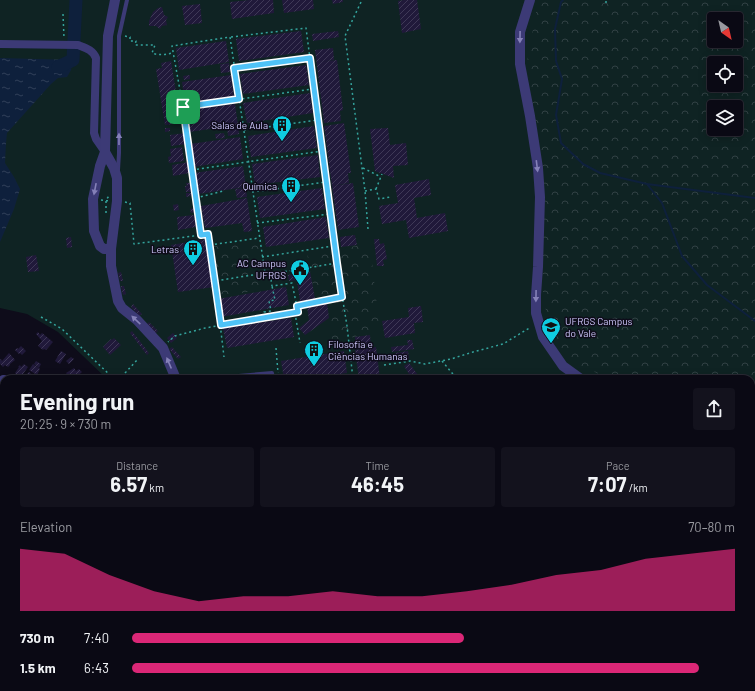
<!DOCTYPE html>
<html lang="en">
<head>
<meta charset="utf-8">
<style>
  body { margin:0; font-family:Barlow,sans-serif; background:#13121d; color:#f1f3f6; height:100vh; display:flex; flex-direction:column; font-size:15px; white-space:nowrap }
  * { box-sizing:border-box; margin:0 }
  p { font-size:13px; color:#999aa0 }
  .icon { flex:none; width:22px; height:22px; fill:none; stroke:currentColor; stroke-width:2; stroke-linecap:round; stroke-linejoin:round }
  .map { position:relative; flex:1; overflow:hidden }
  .side { position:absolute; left:0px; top:375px; width:755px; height:316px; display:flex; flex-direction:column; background:#0a0914; border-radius:12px 12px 0 0; box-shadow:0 2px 10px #0003,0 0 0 1px #2a2a34 }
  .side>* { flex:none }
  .needle { width:26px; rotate:146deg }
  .tools { position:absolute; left:707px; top:12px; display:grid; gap:8px }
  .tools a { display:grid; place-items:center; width:36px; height:36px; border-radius:4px; background:#0a0914; box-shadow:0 2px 10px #0003,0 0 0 1px #2a2a34; font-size:20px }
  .pin { position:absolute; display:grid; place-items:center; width:34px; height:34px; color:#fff; margin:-17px; border-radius:8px; box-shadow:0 2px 6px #0006 }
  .round { display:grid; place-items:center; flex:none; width:42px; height:42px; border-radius:4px; background:#13121d }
  .head { display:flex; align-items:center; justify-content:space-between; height:68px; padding:0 20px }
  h1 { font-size:22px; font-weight:700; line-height:30px }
  .stats { display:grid; grid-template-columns:repeat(3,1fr); gap:6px; height:68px; padding:4px 20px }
  .stats div { display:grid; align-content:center; border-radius:4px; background:#13121d; text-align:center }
  .stats b { font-size:20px; font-weight:700 }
  .stats small { font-size:11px; font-weight:400 }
  .stats p { font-size:11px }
  .chart { height:112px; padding:8px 20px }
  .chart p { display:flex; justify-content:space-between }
  .chart svg { width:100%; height:72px; margin-top:4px; fill:#db2777; opacity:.7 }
  ul { padding:0 20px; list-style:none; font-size:13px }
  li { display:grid; grid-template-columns:64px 48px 1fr; align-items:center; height:30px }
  li i { height:10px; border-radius:5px; background:#db2777 }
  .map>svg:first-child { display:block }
</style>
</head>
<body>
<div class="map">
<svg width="755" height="691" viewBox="0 0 755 691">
  <defs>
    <pattern id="forest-crowns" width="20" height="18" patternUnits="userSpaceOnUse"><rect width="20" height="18" fill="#0f2323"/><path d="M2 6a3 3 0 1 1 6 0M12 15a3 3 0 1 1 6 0" fill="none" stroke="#314144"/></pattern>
    <pattern id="water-ripples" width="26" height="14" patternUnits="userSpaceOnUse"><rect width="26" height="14" fill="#0e203c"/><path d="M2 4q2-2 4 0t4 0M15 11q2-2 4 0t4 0" fill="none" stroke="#303f59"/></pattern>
    <pattern id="building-hatch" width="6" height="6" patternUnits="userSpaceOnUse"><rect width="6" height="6" fill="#20193a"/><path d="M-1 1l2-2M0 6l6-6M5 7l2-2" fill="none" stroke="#3f3957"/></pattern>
  </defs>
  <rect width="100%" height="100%" fill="#0e0c1a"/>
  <path fill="#0f2323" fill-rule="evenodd" d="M0,0H755V691H390L387,687H751V379H107L58,332L27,314L0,308ZM714,19H736V41H714ZM714,63H736V85H714ZM714,107H736V129H714Z"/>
  <path fill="url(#forest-crowns)" fill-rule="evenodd" d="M541,0H755V413L751,411V379H626L606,377L569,361L551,335L543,296L542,187L527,62L537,7ZM714,19H736V41H714ZM714,63H736V85H714ZM714,107H736V129H714Z
    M258,240L265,289L220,297L212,246Z
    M370,244L380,333L348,338L349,350L333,352L328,302L316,304L307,253Z"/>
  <path fill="url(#water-ripples)" d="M0,58L73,60L71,70L67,77L58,78L51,84L7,133L6,143L5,163L14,177L20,189L14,209L0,242Z"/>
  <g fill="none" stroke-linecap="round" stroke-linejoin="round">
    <path stroke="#0e203c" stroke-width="2" d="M563,0L561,2L555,29L556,61L562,79L556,115L561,143L583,164L600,173L647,184L662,203L682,256L707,285L755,321
      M647,184L755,198"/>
    <path stroke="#0e203c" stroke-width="13" d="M58,67L73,60L76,0"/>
  </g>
  <path fill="url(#building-hatch)" d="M250,0H273L274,13L232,19L230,2Z
    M282,0H313L314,9L284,13Z
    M332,0H343V2L333,4Z
    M404,0H417L421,29L402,33L398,1Z
    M200,4L202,23L185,25L182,6Z
    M162,7L164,15L168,17L166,20L167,25L162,26L160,29L156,26H149V21L153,12L158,8Z
    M301,31L304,52L239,61L236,39Z
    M338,31L339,37L313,41L312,34Z
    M226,41L229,62L179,70L176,48Z
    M333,48L334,60L320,62L337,60L343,110L340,111L341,121L324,123L315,50Z
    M171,61L181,123L165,125L156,69L162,68L161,63Z
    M229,63L230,72L221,73L220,64Z
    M306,65L309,85L243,94L240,74Z
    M190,75V79L184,80L183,76Z
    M231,75L234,96L185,103L182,82Z
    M310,93L313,113L247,123L243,103Z
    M235,104L238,125L189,132L186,110Z
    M344,123L351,173H348L349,183L332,186L324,126Z
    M238,125L239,134L228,136L227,127Z
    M314,126L317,148L251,157L248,136Z
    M165,128H170V131L165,132Z
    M388,128L390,145L406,143L408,165L393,166L394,178L375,171L370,129Z
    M186,133L187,144L171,146L170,135Z
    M224,133L225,138L216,139L215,134Z
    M240,137L243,159L193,167L190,144Z
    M182,147L184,161L169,163L168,157L171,156L170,149Z
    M318,155L320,177L255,185L252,164Z
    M189,162V173L173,176L172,165Z
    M243,166L246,187L198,194L194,173Z
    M429,179L431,195L414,198L417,218L445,213L448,231L409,238L406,220L382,224L379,206L398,203L395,185Z
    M186,183H190L191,192H186L185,186H187Z
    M353,183L359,227L338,230L332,186Z
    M246,188L247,197L237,198L235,189Z
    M322,188L325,209L260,218L257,197Z
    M186,193H191V196L186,197Z
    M247,198L252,231L244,232L242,223L205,228L201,206Z
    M178,204L179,210L174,211L173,205Z
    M194,208L195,212L191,213L190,209Z
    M194,215L196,227L178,230L177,217Z
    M326,217L329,238L266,247L263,227Z
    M355,235L357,245L341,247L340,237Z
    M71,237L72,247L67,248L66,238Z
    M207,239L214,287L178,292L171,245Z
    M374,239H379L380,244L384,243L387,259L383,260L384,266H377Z
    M36,255L39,271L28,272L26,257Z
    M310,271L315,299L300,302L297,280L289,281L288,275Z
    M121,272L123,281H120L118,273Z
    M121,286H124L126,294L123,295Z
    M286,287L289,305L221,317L218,299Z
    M327,303L329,318L305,335L299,328L309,320L307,306Z
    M133,304L142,314L139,316L131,307Z
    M421,306L423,322L414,323L415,333L385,338L382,321L409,317L408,308Z
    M291,318L294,337L227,348L223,328Z
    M149,322L158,331L155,334L147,324Z
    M132,331L149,353L147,355L130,333Z
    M38,332L40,335L42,333L53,342L46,350L44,349L43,350L38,346L42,341L36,334Z
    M173,333L177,338L171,343L167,338Z
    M370,335L371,346L356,348L355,337Z
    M114,338L121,345L110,355L103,347L111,339L112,340Z
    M407,340H412L414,349L392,352L391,347L408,345Z
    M21,346L26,351L22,355L20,353L19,354L15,350L17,348L18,349Z
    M172,347L181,357L178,359L169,349Z
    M376,347L380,379H359L355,350Z
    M61,351L66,354L60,364L55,361Z
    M344,351L347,373L308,379H284L281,361Z
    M408,351L409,359L396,361L395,353Z
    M9,353L15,360L10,364V365L8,367L5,365L3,367L0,364V360L1,359L2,361Z
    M71,357L74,359L69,364L66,361Z
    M36,361L41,364L39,368L34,364Z
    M409,363L418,375L412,379L404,366Z
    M24,364L28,367L20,378L15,373L19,367H18L20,365L21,367Z
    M33,364L40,369L37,375L29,370Z
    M74,368L76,371L79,369L82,372L74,379L71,375L69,377L66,373Z
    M29,372L31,374L28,378L26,375Z
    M87,375L90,379H81Z
    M0,388L4,390V402L0,400Z
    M1,405L4,406V413L0,412V408Z
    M0,437L4,438L3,447H1V450H0Z
    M4,447V459L0,468V453L1,454Z
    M0,487L4,488L0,499Z
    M0,506L4,507V514L0,512Z
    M0,531L4,533V555L0,565Z
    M4,609V626L0,622V613Z
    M0,624L4,628V635L0,631Z
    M0,632L4,636V646L2,644L0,647Z
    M34,687H58L57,688L59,690L63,687H69L65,691H54L51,688L48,691H31Z
    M70,687H83L80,691H69L68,689Z
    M86,687H88L92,691H83Z
    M126,687H133L136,690L134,691H124L123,690Z
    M135,687H144L140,691Z
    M145,687H151L153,689L151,691H149Z
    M154,687H162L158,691Z
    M164,687H174L178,690L179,689L181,691H163L164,690L163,689Z
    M187,687H198L194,691H192Z
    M242,687H258L260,689L258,691H253L249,688L248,689L251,691H244L241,688Z
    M280,687H286L291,691H280L278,689Z
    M303,687L306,691L307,690L306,688L307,687H317L318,688L316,691H299Z
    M347,687H358L362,691H343Z
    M653,687H662V690L656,691H638V689Z"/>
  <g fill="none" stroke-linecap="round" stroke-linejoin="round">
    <path stroke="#34a49d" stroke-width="1.5" stroke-dasharray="2 3" stroke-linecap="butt" d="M361,2L345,36L365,191L368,229
      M606,3V0
      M63,14L64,38
      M125,36L130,37V41H136L135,45H155L152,53C160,56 166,54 173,53
      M231,37L306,28L336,258L347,326L353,379
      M234,68L310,58
      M183,107L313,89
      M244,130L318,120
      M363,168L381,177
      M192,170L322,151
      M376,189L382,174
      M365,191L376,189L379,199L390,197
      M252,192L326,182
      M196,198L223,191
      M101,200L109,201
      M125,202L130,203L134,244L208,234L215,281L265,273L270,274L272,286L292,283L298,312L205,328L175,336L168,342
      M106,213V200L109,196
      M257,223L330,214
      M201,235L183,107L172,46L230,37L265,273
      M210,245L259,238
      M262,257L333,246
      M270,274L337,263
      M215,281L224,357
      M297,306L342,297
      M295,313L300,343
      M41,317L62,329L114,379
      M265,317L264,312L271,311L269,301L275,300L272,286
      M276,348L278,373
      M442,361L457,379
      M384,365L410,361L425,364L451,359L473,352L503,344L531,327
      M117,379L126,372L138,359
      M327,379L353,375
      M0,681L4,685
      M751,685L755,683
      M6,687L9,689L8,691
      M739,691L747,687"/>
    <path stroke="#3c3a76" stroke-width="4" d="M118,170L119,153V36L127,0
      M227,377L272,373L273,379"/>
    <path stroke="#3c3a76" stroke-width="8" d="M0,44L78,45C86,48 93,50 96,58L94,133L96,139L105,152
      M0,381L3,379H4
      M0,591L4,594
      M332,687L336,691"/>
    <path stroke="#3c3a76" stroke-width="10" d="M530,0L520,32V64L530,116L538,168L540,197L538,267L536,295V313L543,337L563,366L581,379
      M105,152L114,168L117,178V201L111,249V266L118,301L122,308L137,320L163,348L176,379
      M111,249H104L100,246L94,231L93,199L100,166L105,152L108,36L115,0
      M751,422L755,426
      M751,672L755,671
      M470,687L477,691
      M110,691L114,687
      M681,691L698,687"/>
    <path stroke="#6a66f5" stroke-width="10" d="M0,585L4,574
      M213,687L217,691
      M225,687L229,691"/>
  </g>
  <defs><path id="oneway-solid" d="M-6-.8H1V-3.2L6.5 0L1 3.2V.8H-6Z"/></defs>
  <g fill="#8581b8">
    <use href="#oneway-solid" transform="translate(520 37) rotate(91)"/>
    <use href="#oneway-solid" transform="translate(119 139) rotate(-90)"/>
    <use href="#oneway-solid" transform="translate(537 166) rotate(83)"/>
    <use href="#oneway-solid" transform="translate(95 189) rotate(101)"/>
    <use href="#oneway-solid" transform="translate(536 296) rotate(91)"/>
    <use href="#oneway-solid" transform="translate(136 320) rotate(-137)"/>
    <use href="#oneway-solid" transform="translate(169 363) rotate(-113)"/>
  </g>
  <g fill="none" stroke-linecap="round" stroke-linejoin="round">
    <g stroke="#fff" stroke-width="8">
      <path id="route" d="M310,58L337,263L342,297L297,306L298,312L221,325L208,234L201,235L183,107L239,99L234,68Z"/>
    </g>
    <use href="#route" stroke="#4fc3f7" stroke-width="5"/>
  </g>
  <defs>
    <g id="building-pin" transform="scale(1)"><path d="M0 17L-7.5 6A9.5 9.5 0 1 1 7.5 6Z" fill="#0fcce1" stroke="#0e0c1a"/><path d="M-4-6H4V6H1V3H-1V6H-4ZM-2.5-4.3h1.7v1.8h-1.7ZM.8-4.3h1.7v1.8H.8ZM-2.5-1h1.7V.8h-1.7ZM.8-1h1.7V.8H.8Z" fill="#111"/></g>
    <g id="civic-pin" transform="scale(1)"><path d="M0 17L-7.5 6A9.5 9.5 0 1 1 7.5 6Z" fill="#0fcce1" stroke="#0e0c1a"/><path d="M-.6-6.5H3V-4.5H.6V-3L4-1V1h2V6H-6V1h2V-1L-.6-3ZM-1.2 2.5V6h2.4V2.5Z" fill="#111"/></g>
    <g id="university-pin" transform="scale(1)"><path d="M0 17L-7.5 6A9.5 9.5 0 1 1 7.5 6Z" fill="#0fcce1" stroke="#0e0c1a"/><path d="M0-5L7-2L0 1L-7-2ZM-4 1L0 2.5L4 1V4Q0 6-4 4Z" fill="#111"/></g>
  </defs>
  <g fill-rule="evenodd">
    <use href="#building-pin" x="282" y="125"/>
    <use href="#building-pin" x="291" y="186"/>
    <use href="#building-pin" x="193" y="249"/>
    <use href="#civic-pin" x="300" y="269"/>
    <use href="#university-pin" x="551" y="327"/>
    <use href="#building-pin" x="314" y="350"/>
  </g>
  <g text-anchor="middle" stroke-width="3" stroke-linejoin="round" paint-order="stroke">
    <g font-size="10" fill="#cec8fb" stroke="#0e0c1a" text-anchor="end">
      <text x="268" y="129">Salas de Aula</text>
      <text x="277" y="190">Química</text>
      <text x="179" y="253">Letras</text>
      <text x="286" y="267">AC Campus<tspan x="286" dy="12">UFRGS</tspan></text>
      <text x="565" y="325" text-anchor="start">UFRGS Campus<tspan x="565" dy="12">do Vale</tspan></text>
      <text x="328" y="348" text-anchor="start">Filosofia e<tspan x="328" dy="12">Ciências Humanas</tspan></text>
    </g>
  </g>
</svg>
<div class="tools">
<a><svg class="needle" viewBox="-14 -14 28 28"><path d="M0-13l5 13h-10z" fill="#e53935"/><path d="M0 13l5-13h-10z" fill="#999aa0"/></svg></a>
<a><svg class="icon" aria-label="locate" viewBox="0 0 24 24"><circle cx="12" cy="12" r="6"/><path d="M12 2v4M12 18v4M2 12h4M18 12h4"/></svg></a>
<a><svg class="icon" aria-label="layers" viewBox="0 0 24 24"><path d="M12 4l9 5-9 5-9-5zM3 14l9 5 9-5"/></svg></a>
</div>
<div class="pin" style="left:183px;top:107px;background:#1e9e55"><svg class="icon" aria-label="arrive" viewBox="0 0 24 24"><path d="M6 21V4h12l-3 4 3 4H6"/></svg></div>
<section class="side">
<div class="head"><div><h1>Evening run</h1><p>20:25 · 9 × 730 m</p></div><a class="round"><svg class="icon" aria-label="share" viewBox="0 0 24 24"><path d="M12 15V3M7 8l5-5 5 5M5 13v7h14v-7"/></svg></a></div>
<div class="stats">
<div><p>Distance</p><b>6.57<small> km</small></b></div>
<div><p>Time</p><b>46:45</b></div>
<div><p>Pace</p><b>7:07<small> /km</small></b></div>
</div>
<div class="chart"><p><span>Elevation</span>70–80 m</p>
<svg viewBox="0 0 160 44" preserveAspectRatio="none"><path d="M0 44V6L10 9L20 22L30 32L40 38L50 35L60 35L70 32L80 35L90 35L100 32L110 28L120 22L130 19L140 12L150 9L160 6V44z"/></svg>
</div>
<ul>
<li><b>730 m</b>7:40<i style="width:55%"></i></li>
<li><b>1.5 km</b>6:43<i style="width:94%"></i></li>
</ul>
</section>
</div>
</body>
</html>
